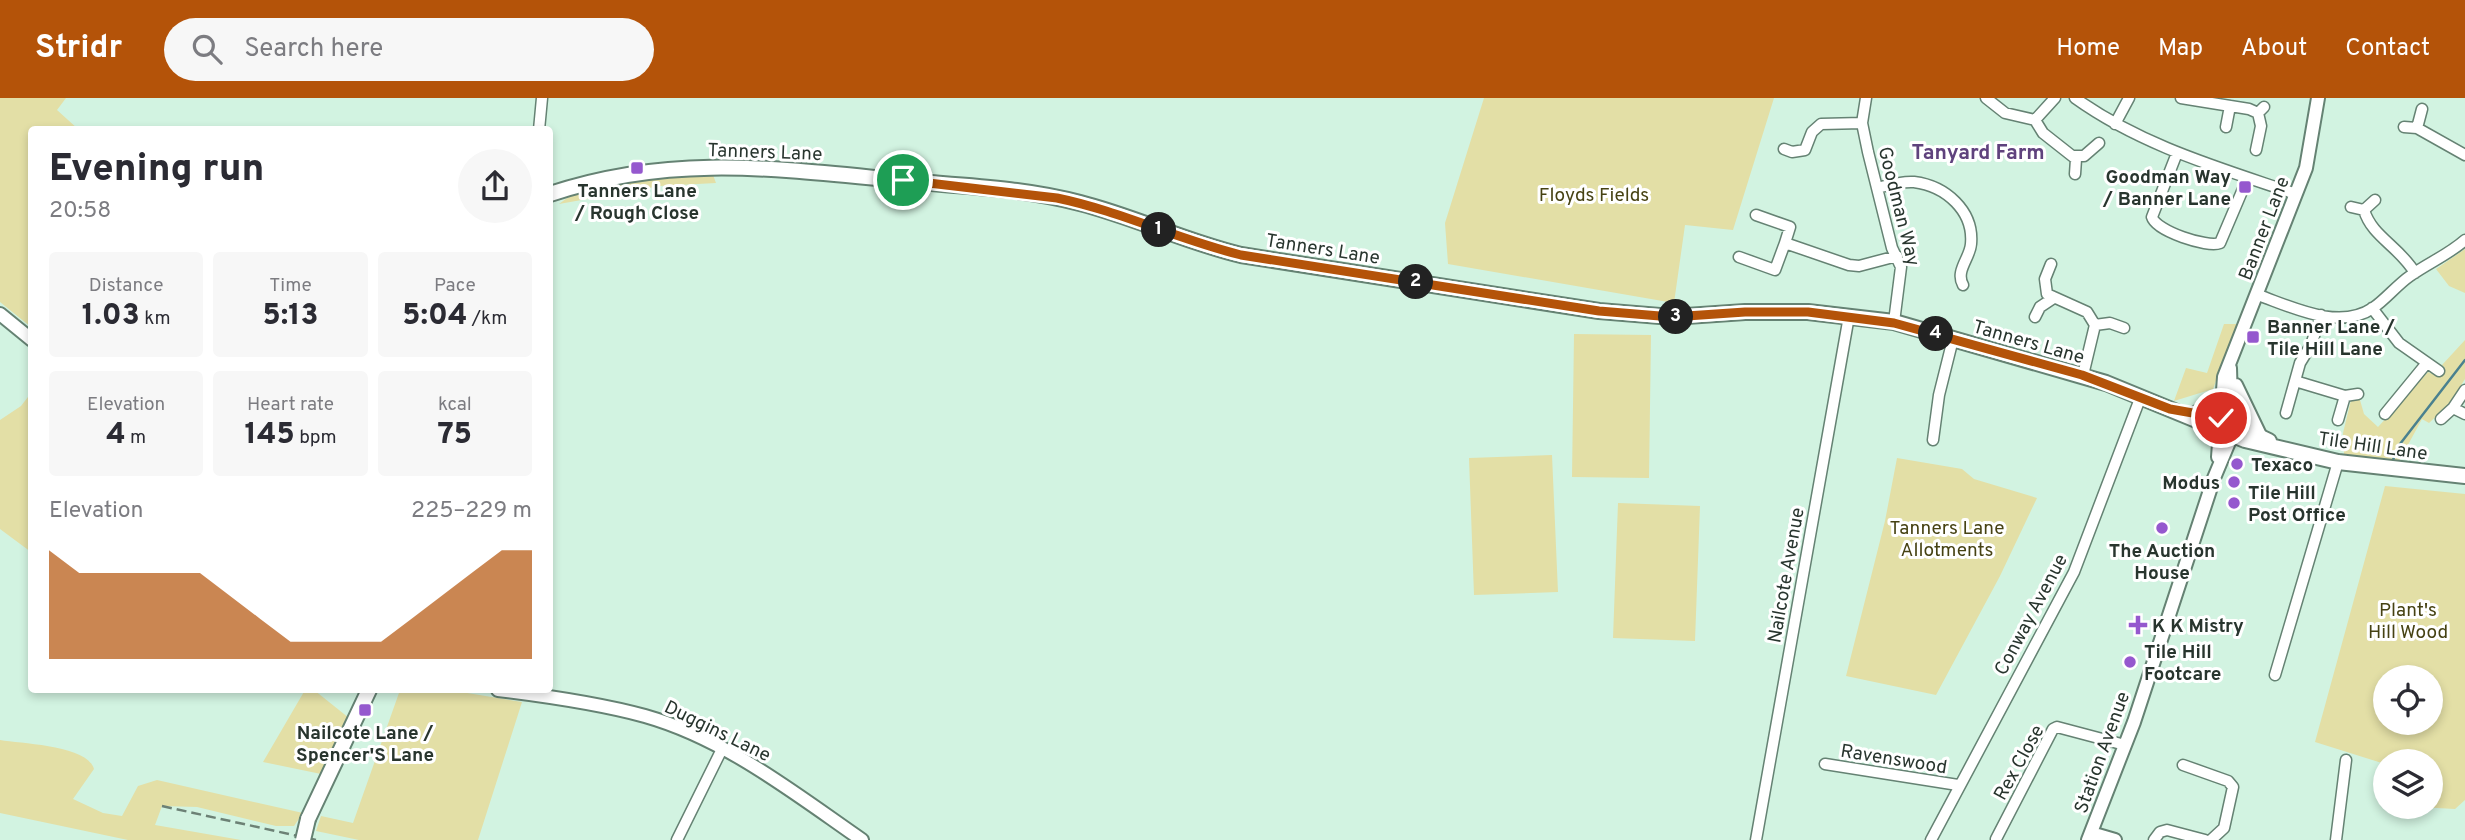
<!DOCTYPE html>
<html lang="en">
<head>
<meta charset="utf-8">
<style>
  body { margin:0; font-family:Overpass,sans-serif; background:#f7f7f7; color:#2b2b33; height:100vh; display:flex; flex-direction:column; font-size:26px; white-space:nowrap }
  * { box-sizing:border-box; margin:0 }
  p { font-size:23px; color:#7c7c81 }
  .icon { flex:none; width:38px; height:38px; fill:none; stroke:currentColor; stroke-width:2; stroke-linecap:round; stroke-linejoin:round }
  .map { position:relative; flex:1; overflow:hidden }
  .panel { position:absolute; left:28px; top:28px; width:525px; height:567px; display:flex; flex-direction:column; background:#fff; border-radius:7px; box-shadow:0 4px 10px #0003 }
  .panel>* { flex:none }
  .buttons { position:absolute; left:2373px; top:567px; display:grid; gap:14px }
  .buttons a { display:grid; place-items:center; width:70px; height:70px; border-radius:50%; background:#fff; box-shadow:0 4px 10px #0003; font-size:35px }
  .pin { position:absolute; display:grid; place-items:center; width:60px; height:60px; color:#fff; margin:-30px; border:4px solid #fff; border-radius:50%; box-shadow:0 2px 7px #0007 }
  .km { position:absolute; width:35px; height:35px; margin:-18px; border-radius:50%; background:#222; color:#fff; font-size:19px; line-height:35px; text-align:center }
  .round { display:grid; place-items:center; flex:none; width:74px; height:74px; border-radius:37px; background:#f7f7f7 }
  .summary { display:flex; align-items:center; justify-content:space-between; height:119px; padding:0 21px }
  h1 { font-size:38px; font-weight:800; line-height:52px }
  .stats { display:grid; grid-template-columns:repeat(3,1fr); gap:10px; height:119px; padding:7px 21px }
  .stats div { display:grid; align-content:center; border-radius:7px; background:#f7f7f7; text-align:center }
  .stats b { font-size:30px; font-weight:800 }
  .stats small { font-size:19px; font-weight:400 }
  .stats p { font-size:19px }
  .chart { height:196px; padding:14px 21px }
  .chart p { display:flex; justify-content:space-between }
  .chart svg { width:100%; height:126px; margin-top:7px; fill:#b45309; opacity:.7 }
  header { display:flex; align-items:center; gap:42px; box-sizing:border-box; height:98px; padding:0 35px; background:#b45309; color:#fff }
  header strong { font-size:33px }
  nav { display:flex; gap:38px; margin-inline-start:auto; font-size:24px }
  .search { width:490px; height:63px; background:#f7f7f7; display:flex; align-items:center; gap:18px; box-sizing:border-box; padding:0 24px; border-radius:38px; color:#7c7c81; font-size:26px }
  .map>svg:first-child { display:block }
</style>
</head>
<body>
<header>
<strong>Stridr</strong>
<div class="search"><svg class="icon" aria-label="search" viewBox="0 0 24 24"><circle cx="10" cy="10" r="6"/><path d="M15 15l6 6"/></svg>Search here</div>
<nav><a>Home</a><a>Map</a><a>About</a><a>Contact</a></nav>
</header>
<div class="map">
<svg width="2465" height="742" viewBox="0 0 2465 742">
  <rect width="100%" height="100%" fill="#d2f3e1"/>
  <path fill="#e3dfa6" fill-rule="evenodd" d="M0,0H66L57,12L78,31L32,32L31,229L0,204Z
    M1484,0H1774L1733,132L1685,127L1674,205L1448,166L1445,125Z
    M713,77L716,85L660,88L559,106C593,78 670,79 713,77Z
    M2465,151V195L2449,188L2436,171Z
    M2224,226H2237L2213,291L2174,303L2186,270L2207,275Z
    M1574,236L1651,237L1649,380L1572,379Z
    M2465,242V281L2448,307L2429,325L2422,321L2397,367L2344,357L2343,335L2351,302H2360L2364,316L2378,329L2428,274L2439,279L2445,270L2442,267Z
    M31,295L32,454H31L0,431V322L21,308Z
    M1552,357L1558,494L1474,497L1469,360Z
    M1897,360L1962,371L1974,381L2037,400L2000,478L1936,597L1846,578L1885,423Z
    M2385,388L2465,396V702L2455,711L2419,709H2431V663H2385V666L2315,644ZM2385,579H2431V625H2385Z
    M1618,405L1700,408L1695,543L1613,540Z
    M305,592H314L349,620L326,677L263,664Z
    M400,592H449L522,604L478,742H359L316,733L321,718L353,725Z
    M0,642C23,646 87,647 94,671L73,701L103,715L122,718L138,688L157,682L303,715L294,728H276L197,709L162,708L155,727L241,742H128L0,715Z"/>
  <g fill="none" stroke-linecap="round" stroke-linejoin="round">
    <path stroke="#4a818f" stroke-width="2.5" d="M2392,364L2400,346L2465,262"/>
    <g stroke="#658273" stroke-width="13">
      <path id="minor" d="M1866,0L1862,25L1868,54L1892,150L1901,169L1894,224
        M1986,0L2005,15L2035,22L2043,35L2076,61L2075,76
        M2075,0C2142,48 2220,70 2296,96
        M2181,0L2249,11L2258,15L2264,9
        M2035,22L2055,0
        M2115,26L2129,0
        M2226,29L2230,8
        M2404,29L2417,30L2422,11
        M2417,30L2465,57
        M539,32L542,0
        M1784,51L1792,54L1805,52L1812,34L1821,26L1862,25
        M2256,52L2261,28L2258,15
        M2177,55L2152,119C2156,133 2207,150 2220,145L2243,91
        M2073,58H2084L2099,45
        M1877,90C1889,87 1902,83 1914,84C1946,88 1974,113 1971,146C1970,160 1955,173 1963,187
        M2351,109L2364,112C2372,139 2399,148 2415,175
        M2364,112L2375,102
        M1756,117L1790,129L1785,145
        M1739,159L1775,172L1785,145L1849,167L1859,168L1897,158
        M2051,166L2045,181L2047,196L2087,214L2095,227L2083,277
        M2258,197C2292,209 2339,233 2373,210C2386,201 2397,187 2410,178C2428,165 2448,157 2465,142
        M2372,210L2399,245L2439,273
        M2035,219L2040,209L2052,201
        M2095,227L2110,225L2124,230
        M2295,283L2345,298L2358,296
        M2465,292L2453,310L2465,316
        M2286,315L2300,265L2311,247L2321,217
        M2385,316L2426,266
        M2441,321L2453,310
        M2338,322L2345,298
        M1933,342L1939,297L1953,241
        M2275,577L2338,364
        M1825,666L1958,687
        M2183,667L2228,683L2233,689L2224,730L2211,742
        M1996,741L2053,631L2057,629L2125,647
        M677,742L722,651
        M1756,742L1849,218
        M1931,742L2074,474L2141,298
        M2154,742L2160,734L2167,732L2205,742
        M2336,742L2346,662"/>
    </g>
    <g stroke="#658273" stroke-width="16">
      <path id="tertiary" d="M0,216L32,242
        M2236,287L2260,337
        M2218,359L2224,279L2306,70L2318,0
        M498,592C547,598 598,605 645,618C726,641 794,695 862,742
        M2091,735L2115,742
        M2088,742L2134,624L2214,380L2232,337L2230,270"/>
    </g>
    <g stroke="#658273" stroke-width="18">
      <path id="secondary" d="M550,96C673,55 780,71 906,83C964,88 1024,90 1080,105C1135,119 1186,144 1241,157L1599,213L1672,219L1745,214H1808L1894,224L2106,285L2245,342L2338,364L2465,378
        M2197,315L2221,320L2269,343
        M308,721L369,592"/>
    </g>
    <use href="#minor" stroke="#fff" stroke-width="10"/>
    <use href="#tertiary" stroke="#fff" stroke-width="12"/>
    <use href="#secondary" stroke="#fff" stroke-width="14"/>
    <path stroke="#6c8175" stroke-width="2.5" stroke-dasharray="10 5" stroke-linecap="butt" d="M162,708L316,742"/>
    <g stroke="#658273" stroke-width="18" stroke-linecap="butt">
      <path id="secondary-bridge" d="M303,742L308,721"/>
    </g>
    <use href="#secondary-bridge" stroke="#fff" stroke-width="14"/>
  </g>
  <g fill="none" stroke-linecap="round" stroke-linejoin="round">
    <g stroke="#fff" stroke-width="14">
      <path id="route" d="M903,82L1057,100C1120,113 1179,142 1241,157L1599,213L1672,219L1745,214H1808L1894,225L2082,277L2170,311L2221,320"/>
    </g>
    <use href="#route" stroke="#b45309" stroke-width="9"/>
  </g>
  <g fill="#9558ce" stroke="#fff" stroke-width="2.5">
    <rect x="630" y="63" width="14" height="14" rx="3.5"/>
    <rect x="2238" y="82" width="14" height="14" rx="3.5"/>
    <rect x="2246" y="232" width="14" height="14" rx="3.5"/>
    <circle cx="2237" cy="366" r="7"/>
    <circle cx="2234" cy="384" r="7"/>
    <circle cx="2234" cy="405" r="7"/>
    <circle cx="2162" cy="430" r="7"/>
    <path d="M2134.5 516.5h7v7h7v7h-7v7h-7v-7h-7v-7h7z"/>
    <circle cx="2130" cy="564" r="7"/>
    <rect x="358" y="605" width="14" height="14" rx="3.5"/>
  </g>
  <g text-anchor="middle" stroke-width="6" stroke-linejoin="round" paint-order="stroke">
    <g font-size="19" fill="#28352e" stroke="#fff">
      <text transform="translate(765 53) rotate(2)" y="7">Tanners Lane</text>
      <text transform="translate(1900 108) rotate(76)" y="7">Goodman Way</text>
      <text transform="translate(2263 130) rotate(-69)" y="7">Banner Lane</text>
      <text transform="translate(1323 150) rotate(9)" y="7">Tanners Lane</text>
      <text transform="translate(2029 243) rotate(16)" y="7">Tanners Lane</text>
      <text transform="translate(2373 347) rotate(8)" y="7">Tile Hill Lane</text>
      <text transform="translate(1785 477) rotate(-80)" y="7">Nailcote Avenue</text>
      <text transform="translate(2030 516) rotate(-62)" y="7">Conway Avenue</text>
      <text transform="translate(718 632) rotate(26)" y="7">Duggins Lane</text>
      <text transform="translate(2101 654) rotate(-70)" y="7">Station Avenue</text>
      <text transform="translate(1894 660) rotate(9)" y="7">Ravenswood</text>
      <text transform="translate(2018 664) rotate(-61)" y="7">Rex Close</text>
    </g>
    <g font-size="19" font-weight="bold" fill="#28352e" stroke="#fff" text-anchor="start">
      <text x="2231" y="85" text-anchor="end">Goodman Way<tspan x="2231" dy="22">/ Banner Lane</tspan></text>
      <text x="637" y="99" text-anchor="middle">Tanners Lane<tspan x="637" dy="22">/ Rough Close</tspan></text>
      <text x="2267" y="235">Banner Lane /<tspan x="2267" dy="22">Tile Hill Lane</tspan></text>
      <text x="2251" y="373">Texaco</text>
      <text x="2220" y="391" text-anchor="end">Modus</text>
      <text x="2248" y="401">Tile Hill<tspan x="2248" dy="22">Post Office</tspan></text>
      <text x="2162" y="459" text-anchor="middle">The Auction<tspan x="2162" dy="22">House</tspan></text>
      <text x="2152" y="534">K K Mistry</text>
      <text x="2144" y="560">Tile Hill<tspan x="2144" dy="22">Footcare</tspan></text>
      <text x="365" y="641" text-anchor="middle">Nailcote Lane /<tspan x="365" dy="22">Spencer'S Lane</tspan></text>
    </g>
    <g font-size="19" fill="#464213" stroke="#fff">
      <text x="1594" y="103">Floyds Fields</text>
      <text x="1947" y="436">Tanners Lane<tspan x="1947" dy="22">Allotments</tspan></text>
      <text x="2408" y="518">Plant's<tspan x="2408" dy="22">Hill Wood</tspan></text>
    </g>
    <g font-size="21" font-weight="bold" fill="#5f427d" stroke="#fff">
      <text x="1978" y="61">Tanyard Farm</text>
    </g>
  </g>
</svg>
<div class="buttons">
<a><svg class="icon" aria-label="locate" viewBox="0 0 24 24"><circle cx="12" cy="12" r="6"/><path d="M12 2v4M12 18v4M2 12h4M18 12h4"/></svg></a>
<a><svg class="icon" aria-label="layers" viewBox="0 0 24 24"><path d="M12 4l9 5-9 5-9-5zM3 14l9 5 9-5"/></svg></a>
</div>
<div class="pin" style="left:903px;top:82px;background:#1e9e55"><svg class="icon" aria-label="arrive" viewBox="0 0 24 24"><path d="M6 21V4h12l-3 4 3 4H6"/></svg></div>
<div class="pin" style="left:2221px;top:320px;background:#d93025"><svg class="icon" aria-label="check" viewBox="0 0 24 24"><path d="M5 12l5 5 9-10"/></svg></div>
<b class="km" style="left:1159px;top:132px">1</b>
<b class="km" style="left:1416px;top:184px">2</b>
<b class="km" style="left:1676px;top:219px">3</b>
<b class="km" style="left:1936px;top:236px">4</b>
<section class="panel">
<div class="summary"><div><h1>Evening run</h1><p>20:58</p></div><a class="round"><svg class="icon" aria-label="share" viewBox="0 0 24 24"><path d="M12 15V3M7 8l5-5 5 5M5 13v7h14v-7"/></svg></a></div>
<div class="stats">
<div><p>Distance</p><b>1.03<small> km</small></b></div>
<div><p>Time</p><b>5:13</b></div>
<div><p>Pace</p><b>5:04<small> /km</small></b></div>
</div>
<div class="stats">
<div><p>Elevation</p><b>4<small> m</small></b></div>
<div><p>Heart rate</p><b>145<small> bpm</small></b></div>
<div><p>kcal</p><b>75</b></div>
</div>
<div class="chart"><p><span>Elevation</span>225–229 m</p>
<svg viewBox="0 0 160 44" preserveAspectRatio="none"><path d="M0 44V6L10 14L20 14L30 14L40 14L50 14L60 22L70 30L80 38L90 38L100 38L110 38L120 30L130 22L140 14L150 6L160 6V44z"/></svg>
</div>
</section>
</div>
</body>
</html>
